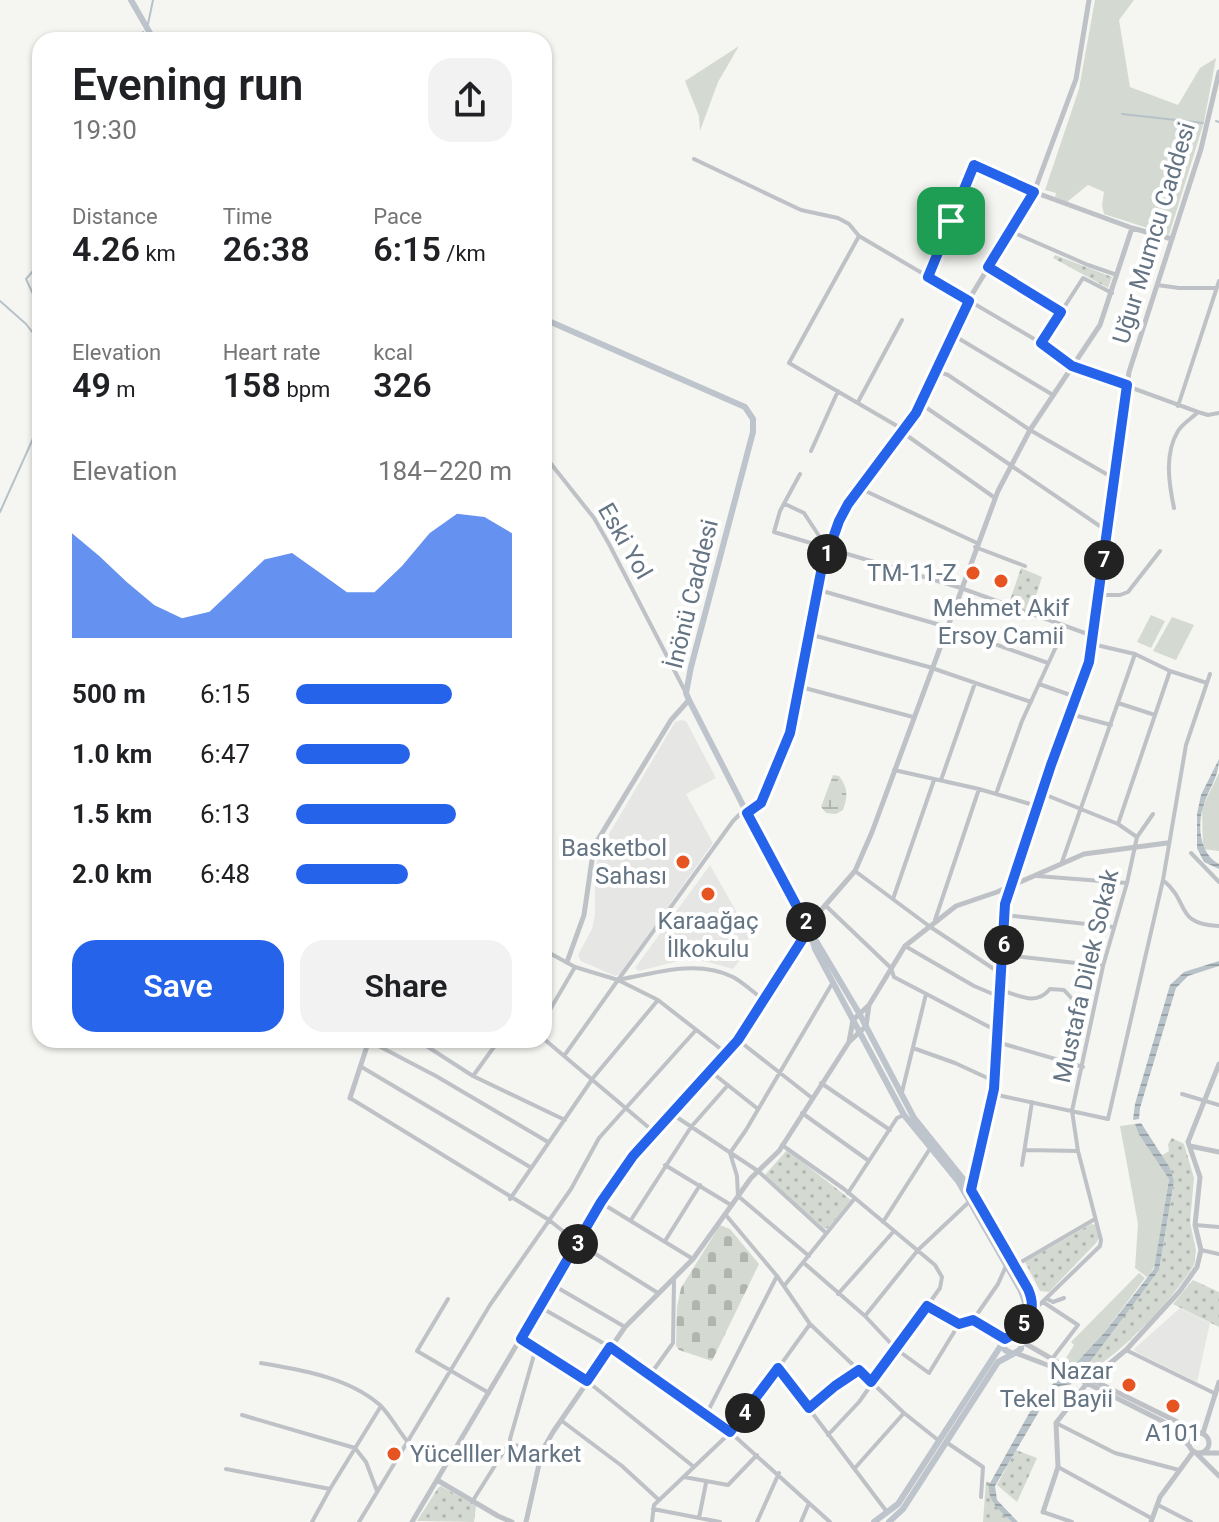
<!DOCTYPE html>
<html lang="en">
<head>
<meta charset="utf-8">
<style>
  body { margin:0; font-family:Roboto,sans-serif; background:#f2f2f2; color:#202124; height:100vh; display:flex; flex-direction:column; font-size:30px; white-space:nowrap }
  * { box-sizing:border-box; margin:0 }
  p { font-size:26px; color:#757577 }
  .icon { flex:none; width:44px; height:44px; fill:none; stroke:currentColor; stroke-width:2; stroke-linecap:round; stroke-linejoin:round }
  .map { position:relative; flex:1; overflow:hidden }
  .drawer { position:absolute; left:32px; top:32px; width:520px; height:1016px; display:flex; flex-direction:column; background:#fff; border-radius:24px; box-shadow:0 2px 6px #0004 }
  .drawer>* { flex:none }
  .pin { position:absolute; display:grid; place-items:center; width:68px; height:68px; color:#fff; margin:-34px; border-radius:16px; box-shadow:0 4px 12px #0006 }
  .km { position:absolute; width:40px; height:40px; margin:-20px; border-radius:50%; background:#222; color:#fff; font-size:22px; line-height:40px; text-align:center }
  .round { display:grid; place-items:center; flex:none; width:84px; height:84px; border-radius:24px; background:#f2f2f2 }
  .overview { display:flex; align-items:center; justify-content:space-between; height:136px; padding:0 40px }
  h1 { font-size:44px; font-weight:600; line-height:60px }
  .figures { display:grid; grid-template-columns:repeat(3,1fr); gap:12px; height:136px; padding:8px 40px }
  .figures div { display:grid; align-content:center }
  .figures b { font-size:34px; font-weight:600 }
  .figures small { font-size:22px; font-weight:400 }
  .figures p { font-size:22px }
  .chart { height:224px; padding:16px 40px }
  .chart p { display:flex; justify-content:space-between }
  .chart svg { width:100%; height:144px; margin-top:8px; fill:#2563eb; opacity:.7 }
  .primary-button { display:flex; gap:16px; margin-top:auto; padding:16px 40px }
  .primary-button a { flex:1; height:92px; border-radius:24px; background:#2563eb; color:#fff; font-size:32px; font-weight:600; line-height:92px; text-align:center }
  .primary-button a+a { background:#f2f2f2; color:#202124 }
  ul { padding:0 40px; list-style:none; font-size:26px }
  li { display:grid; grid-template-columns:128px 96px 1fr; align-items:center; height:60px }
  li i { height:20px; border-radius:10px; background:#2563eb }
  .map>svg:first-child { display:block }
</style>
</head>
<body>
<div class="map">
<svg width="1219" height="1522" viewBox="0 0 1219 1522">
  <defs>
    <pattern id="wetland-marsh" width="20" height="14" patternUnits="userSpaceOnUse" patternTransform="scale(2)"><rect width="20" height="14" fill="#d4dad1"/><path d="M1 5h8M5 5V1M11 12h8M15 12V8" fill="none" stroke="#b0b5af"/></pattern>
    <pattern id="cemetery-stones" width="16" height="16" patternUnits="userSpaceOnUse" patternTransform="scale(2)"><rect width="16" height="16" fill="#d4dad1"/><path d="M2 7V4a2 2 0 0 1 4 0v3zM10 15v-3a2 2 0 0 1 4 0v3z" fill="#b0b5af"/></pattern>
    <pattern id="park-dots" width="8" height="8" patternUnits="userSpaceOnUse" patternTransform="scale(2)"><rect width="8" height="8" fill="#d4dad1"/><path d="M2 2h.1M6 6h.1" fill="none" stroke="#b0b5af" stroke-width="1.8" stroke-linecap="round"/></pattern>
    <pattern id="water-rules" width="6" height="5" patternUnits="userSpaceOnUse" patternTransform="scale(2)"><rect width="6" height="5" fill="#b6c2c7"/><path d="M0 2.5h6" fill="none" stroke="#98a2a7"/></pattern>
  </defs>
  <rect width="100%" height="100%" fill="#f5f5f1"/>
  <path fill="#e6e7e5" d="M681,720L686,721L716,778L686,794L713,843L620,974L615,976L581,961L578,955L592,929L595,915V873L599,851L675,722Z
    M710,865L749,934L746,953L733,969L704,961L682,960L639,971L635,968Z
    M1180,1308L1210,1323L1197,1382L1136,1352L1134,1349Z"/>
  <path fill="#d4dad1" d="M1095,0H1134L1119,20L1130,87L1178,105L1200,68L1216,58L1204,122L1169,235L1104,214L1102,205L1104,192L1088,185L1067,202L1055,197L1056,193L1045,190L1079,89Z
    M739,46L718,82L700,131L699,116L685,81Z
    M1151,615L1165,621L1151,648L1137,642Z
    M1172,617L1194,625L1176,660L1153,651Z
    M1219,773V851L1203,849L1202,808Z
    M1135,1124L1138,1133L1169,1178L1155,1265L1148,1278L1135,1268L1138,1224L1120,1126Z
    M1139,1273L1145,1278L1104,1333L1076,1363L1071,1365L1064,1361L1074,1345L1071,1342Z"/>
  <path fill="url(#wetland-marsh)" d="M833,775L839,776C848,788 848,796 843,810L836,814L826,813L821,807Z"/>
  <path fill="url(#cemetery-stones)" d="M720,1225L730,1229L759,1264L712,1361L679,1350L676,1346L677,1307L681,1288Z"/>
  <path fill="url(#park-dots)" d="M1055,255L1112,277L1108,288L1053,258Z
    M1021,568L1042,577L1031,611L1009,603Z
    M1172,1138L1184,1144L1194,1178L1190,1222L1196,1251L1194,1265C1177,1294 1117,1360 1086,1372L1083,1371L1088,1361L1159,1270L1174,1181L1170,1168L1161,1156L1169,1151L1168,1144Z
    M787,1150L851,1200L828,1228L825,1229L764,1176Z
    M1091,1224L1096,1225L1099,1238L1096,1243L1049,1292L1040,1291L1025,1262Z
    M1193,1280L1219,1292V1327L1173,1304Z
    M1016,1450L1037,1458L1017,1502L997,1485Z
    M986,1481L990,1483L993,1503L1012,1522H983Z
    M441,1486L476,1506L474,1522L417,1521L438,1488Z"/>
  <path fill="url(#water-rules)" d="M1219,759C1219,778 1208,789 1203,807C1197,827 1200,854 1219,864V869L1204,862L1197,848V814L1201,795Z
    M1219,961V966L1188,976L1176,988L1140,1108L1139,1119L1133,1120L1135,1104L1170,985L1184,972Z
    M1141,1123L1170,1168L1174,1181L1159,1270L1083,1371L1071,1365L1076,1363L1104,1333L1154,1269L1169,1179L1138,1133L1135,1124Z
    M1059,1377L1072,1384L1060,1386L1051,1391L995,1486L997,1500L1018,1522H1012C1001,1511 987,1502 989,1485L1032,1408Z"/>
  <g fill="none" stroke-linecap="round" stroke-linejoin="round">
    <path stroke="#b6c2c7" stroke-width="2" d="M148,24L153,0
      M142,40L143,32
      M1122,114L1203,123
      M1216,121L1219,122
      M40,263L26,279L40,309
      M0,301L26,324L40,342
      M0,512L40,423"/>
    <path stroke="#bec2c6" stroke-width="4" d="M694,159L801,210L838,218L849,224L859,236L1041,343L1072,366L1198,412L1208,415L1219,413
      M1010,231L1088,265L1117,275
      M859,236L789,363L904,430
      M988,267L1061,312
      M928,277L974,165L1034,192
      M1157,285L1179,288H1217
      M953,335L1053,395
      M1041,343L1083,278L1112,293
      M936,371L948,375L1030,430L1115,479
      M858,402L902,320
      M921,404L1107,531
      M1178,406L1219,281
      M902,432L995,498
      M811,451L838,391
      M544,455L594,518L609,544L686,693
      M800,474L780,511L774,532L961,588L1093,636
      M859,488L977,543
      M785,504L804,513L827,548
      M1174,508C1169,484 1164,454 1178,431C1182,424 1192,418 1197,413
      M975,547L1025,566
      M819,590L947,627L1048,663
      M1099,595H1120L1128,592L1160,551
      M809,634L929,667L1031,702
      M1092,644L1135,654L1170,671L1207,683
      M1039,684L1076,697
      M801,687L913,717
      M1118,703L1155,715L1170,671
      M1070,714L1111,725
      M894,770L979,789L1037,806
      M941,780L975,683
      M1041,793L1118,824L1137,837
      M996,794L1022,721L1065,627
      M1118,824L1155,715
      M1191,853L1219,882
      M1062,862L1135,654
      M855,871L929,926L1000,973
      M1037,876L1127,883
      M1163,880C1191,903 1174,924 1219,926
      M893,899L934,780
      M825,905L891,968L894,977L997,1031
      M1004,915L1113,927
      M935,920L979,789
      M905,946L974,986L1000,997
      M544,950L575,967L618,980L658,1000L726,1053
      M1004,955L1103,966
      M618,980L733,821L745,809
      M1001,990C1020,996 1036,1006 1050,989L1064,990L1075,1002
      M544,1020L575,967
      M544,1039L654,1132
      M417,1040L473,1076L565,1120
      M738,1040L812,1098
      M369,1041L436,1076L548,1142
      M997,1042L1083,1067
      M913,1048L955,1063L994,1081
      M564,1056L618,980C654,973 698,959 733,977C744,983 754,993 764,1000
      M360,1066L530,1167
      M710,1071L758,1109
      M473,1076L499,1040
      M821,1083L890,1130
      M902,1092L926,994
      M993,1094L1108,1119L1163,880L1186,745L1210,674
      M1182,1094L1219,1105
      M350,1098L549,1220L578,1243L658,1293
      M802,1113L869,1161
      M672,1114L758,1171L826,1233
      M782,1145L844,1189L935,1265L942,1277L940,1288L859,1402L828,1435
      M1025,1150L1078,1151
      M665,1165L731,1205
      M1022,1165L1032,1102
      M848,1193L897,1118L904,1115
      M510,1199L593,1078L658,1000
      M598,1201L693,1259
      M725,1214L777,1276L810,1324L904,1413L938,1440
      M631,1220L691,1127L728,1085
      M883,1222L931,1147
      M1195,1225L1219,1227
      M665,1241L700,1185
      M1201,1250L1219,1254
      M809,1256L738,1196L737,1176L730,1153L746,1130L833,982
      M804,1263L865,1316L896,1349L929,1373L959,1324
      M1016,1265L1095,1219
      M553,1285L625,1327
      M784,1286L855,1198
      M838,1294L894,1231
      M448,1299L417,1351L489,1393
      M1047,1299L1053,1302L1064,1298
      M1043,1302L1078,1325L1052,1359
      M927,1306L959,1324L973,1320L1005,1339
      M540,1307L610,1347L730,1432L830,1522
      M1033,1311L1100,1246L1101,1240L1078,1151L1072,1111L1103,966L1127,883L1137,837L1153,814
      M865,1316L918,1250L970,1201
      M973,1320L998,1284L1006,1266
      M521,1339L587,1381L694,1467
      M1126,1350L1216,1394
      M261,1363C301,1370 348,1377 380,1405C390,1415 398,1430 407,1441
      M779,1369L887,1512
      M650,1375L673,1343L674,1280
      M809,1408L859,1370
      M242,1415L355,1448L366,1462L377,1491
      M706,1415L777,1276
      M562,1421L622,1466L659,1500
      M1056,1423L1115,1453L1179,1470
      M946,1442L983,1467L981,1497
      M511,1446L510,1439L536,1348
      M1058,1467L1151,1518
      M855,1468L904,1413
      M226,1469L330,1489L381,1406
      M684,1477L728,1485L757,1455
      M472,1502L506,1448L514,1445L542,1451
      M1158,1505L1191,1522
      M653,1509L720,1522
      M1043,1512L1072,1522
      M699,1518L706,1483
      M312,1522L330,1489
      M359,1522L490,1305L571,1189L599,1138L696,1030
      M652,1522L654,1505L735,1428L810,1324
      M757,1522L779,1473
      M801,1522L809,1503"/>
    <path stroke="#bec2c6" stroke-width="5" d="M1034,192L1132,228L1172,239
      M747,813L761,803L790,733L821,572L839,521L848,504L916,413L971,296L1034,192L1076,79L1089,0
      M567,962L584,915L594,846L671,720L689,700
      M869,1005L905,946L956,906L997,892L1084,854L1167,843
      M869,1005L866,1026L849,1042L853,1020Z
      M350,1098L369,1040
      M1190,1146L1219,1152
      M970,1201L994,1089L1005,904L1051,765L1089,662L1129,372L1201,149L1219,72
      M1021,1341L1066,1367L1200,1433
      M1016,1353L1063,1371L1174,1427L1189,1446
      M1091,1379L1126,1350L1180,1291L1197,1267L1201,1250L1195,1225L1200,1177L1188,1142L1219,1064
      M1189 1443a10 10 0 1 1 20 0a10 10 0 1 1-20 0Z
      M1203,1433L1219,1382
      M1196,1453L1219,1476
      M1202,1453H1219
      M437,1480L498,1516L512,1522
      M1043,1512L1058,1467L1056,1423L1087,1383
      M412,1522L601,1202L633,1156L738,1040L815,917L855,871L872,832L998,491L1030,430L1100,325L1132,228
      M526,1522L542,1451L553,1432L625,1327L693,1259L751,1178L779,1151L849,1042
      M1151,1522L1160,1497L1193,1452"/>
    <path stroke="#bec4cb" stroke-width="6" d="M131,0L154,40
      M544,319L745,407L753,419V432L691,667L686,693L689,700L752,823L809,929L859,1013L914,1118L980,1200L1028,1289L1033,1302L1032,1311L1023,1328L1021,1349L1013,1354L1005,1350L1003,1344L1007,1337L1015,1335L1020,1338
      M810,932L815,949L904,1115L958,1181L1020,1289C1030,1310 1027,1321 1010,1335
      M874,1522L898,1504L1002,1344
      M889,1522L903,1509L998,1362L1013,1354"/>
  </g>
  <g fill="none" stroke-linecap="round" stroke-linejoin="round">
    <g stroke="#fff" stroke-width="16">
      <path id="route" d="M974,165L1034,192L988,267L1061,312L1041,343L1072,366L1127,385L1089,662L1051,765L1005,904L994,1089L971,1190L1028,1289C1038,1312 1026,1317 1020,1338L1012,1335L1005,1339L973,1320L959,1324L927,1306L871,1382L859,1370L835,1386L809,1408L778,1368L730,1432L610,1347L587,1381L521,1339L601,1202L633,1156L738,1040L809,929L747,813L761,803L790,733L821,572L839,521L848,504L916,413L969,301L928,277Z"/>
    </g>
    <use href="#route" stroke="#2563eb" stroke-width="10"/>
  </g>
  <g fill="#e65521" stroke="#fff" stroke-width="3">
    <circle cx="973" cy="573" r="8"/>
    <circle cx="1001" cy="581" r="8"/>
    <circle cx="683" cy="862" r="8"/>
    <circle cx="708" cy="894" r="8"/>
    <circle cx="1129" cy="1385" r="8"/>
    <circle cx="1173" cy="1406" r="8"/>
    <circle cx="394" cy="1454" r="8"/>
  </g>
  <g text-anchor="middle" stroke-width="8" stroke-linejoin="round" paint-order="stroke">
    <g font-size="24" fill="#647483" stroke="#fff">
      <text transform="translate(1154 233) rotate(-73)" y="8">Uğur Mumcu Caddesi</text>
      <text transform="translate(625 541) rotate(60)" y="8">Eski Yol</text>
      <text transform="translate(692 594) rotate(-76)" y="8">İnönü Caddesi</text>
      <text transform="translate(1086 976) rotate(-77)" y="8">Mustafa Dilek Sokak</text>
    </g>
    <g font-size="24" fill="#647483" stroke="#fff" text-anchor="end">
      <text x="957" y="581">TM-11-Z</text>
      <text x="1001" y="616" text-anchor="middle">Mehmet Akif<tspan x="1001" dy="28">Ersoy Camii</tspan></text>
      <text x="667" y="856">Basketbol<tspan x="667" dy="28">Sahası</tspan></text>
      <text x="708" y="929" text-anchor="middle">Karaağaç<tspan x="708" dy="28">İlkokulu</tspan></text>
      <text x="1113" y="1379">Nazar<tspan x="1113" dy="28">Tekel Bayii</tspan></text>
      <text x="1173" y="1441" text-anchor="middle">A101</text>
      <text x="410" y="1462" text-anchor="start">Yücelller Market</text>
    </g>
  </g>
</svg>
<div class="pin" style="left:951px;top:221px;background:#1e9e55"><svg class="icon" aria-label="arrive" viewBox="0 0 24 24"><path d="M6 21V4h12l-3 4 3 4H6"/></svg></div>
<b class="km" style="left:827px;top:554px">1</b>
<b class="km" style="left:806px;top:922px">2</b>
<b class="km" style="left:578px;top:1244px">3</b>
<b class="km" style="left:745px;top:1413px">4</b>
<b class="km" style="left:1024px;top:1324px">5</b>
<b class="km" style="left:1004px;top:945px">6</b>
<b class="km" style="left:1104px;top:560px">7</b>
<section class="drawer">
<div class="overview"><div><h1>Evening run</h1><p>19:30</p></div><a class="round"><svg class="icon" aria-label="share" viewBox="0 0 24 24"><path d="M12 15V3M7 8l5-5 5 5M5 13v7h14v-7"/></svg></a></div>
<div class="figures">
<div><p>Distance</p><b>4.26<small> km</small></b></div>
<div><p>Time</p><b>26:38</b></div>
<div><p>Pace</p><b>6:15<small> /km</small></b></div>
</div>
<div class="figures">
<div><p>Elevation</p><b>49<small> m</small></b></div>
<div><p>Heart rate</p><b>158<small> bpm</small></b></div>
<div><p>kcal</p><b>326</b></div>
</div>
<div class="chart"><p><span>Elevation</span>184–220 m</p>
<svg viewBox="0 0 160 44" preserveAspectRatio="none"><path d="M0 44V12L10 19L20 27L30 34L40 38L50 36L60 28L70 20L80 18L90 24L100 30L110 30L120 22L130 12L140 6L150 7L160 12V44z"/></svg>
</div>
<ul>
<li><b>500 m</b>6:15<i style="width:72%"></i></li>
<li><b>1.0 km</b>6:47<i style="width:53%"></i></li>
<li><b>1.5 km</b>6:13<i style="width:74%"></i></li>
<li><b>2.0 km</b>6:48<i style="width:52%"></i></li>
</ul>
<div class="primary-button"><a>Save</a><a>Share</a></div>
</section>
</div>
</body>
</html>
